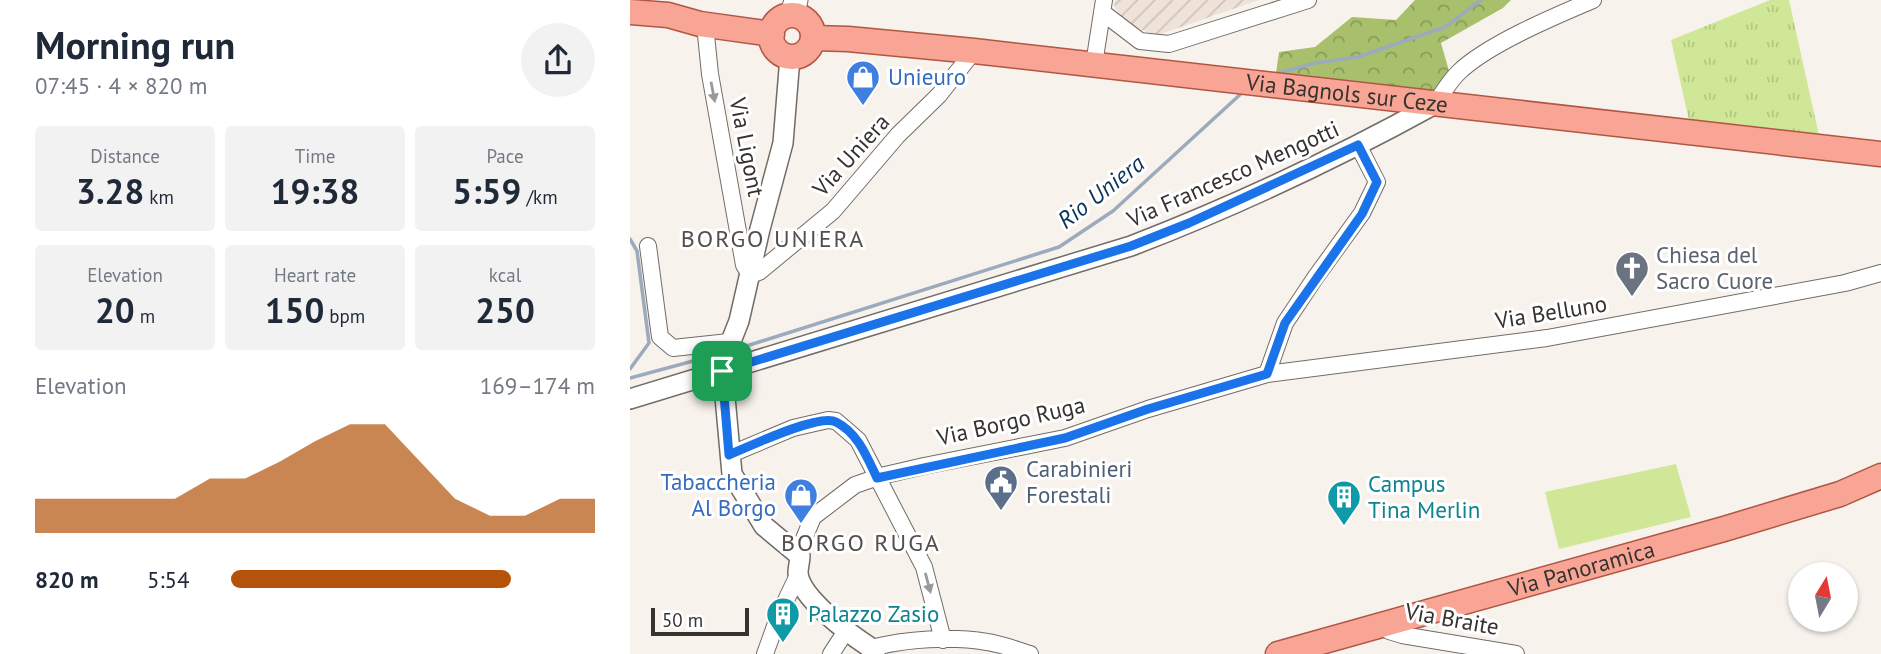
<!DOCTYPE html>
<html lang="en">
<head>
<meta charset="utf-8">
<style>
  body { margin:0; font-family:"PT Sans",sans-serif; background:#f2f2f3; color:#1f2937; height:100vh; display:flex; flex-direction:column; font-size:26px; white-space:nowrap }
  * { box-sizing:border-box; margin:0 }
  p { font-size:23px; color:#747a83 }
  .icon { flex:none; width:38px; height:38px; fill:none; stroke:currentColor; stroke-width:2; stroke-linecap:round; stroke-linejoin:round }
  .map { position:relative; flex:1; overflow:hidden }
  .panel { display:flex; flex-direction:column; background:#fff; width:630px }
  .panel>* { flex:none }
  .needle { width:46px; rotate:10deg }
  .buttons { position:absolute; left:1158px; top:562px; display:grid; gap:14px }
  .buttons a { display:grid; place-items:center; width:70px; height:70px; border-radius:50%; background:#fff; box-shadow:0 2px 5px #0004; font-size:35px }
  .scale { position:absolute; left:21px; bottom:18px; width:98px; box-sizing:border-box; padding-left:7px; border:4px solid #353230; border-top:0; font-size:19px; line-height:24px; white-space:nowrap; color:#353230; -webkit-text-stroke:5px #fff; paint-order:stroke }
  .pin { position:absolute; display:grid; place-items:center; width:60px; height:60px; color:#fff; margin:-30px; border-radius:14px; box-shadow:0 4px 10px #0006 }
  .round { display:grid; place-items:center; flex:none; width:74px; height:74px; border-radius:37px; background:#f2f2f3 }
  .overview { display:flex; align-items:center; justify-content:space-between; height:119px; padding:0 35px }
  h1 { font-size:38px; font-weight:700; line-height:52px }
  .figures { display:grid; grid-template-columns:repeat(3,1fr); gap:10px; height:119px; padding:7px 35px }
  .figures div { display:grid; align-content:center; border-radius:7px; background:#f2f2f3; text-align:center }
  .figures b { font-size:35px; font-weight:700 }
  .figures small { font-size:19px; font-weight:400 }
  .figures p { font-size:19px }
  .chart { height:196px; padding:14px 35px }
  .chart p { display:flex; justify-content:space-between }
  .chart svg { width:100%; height:126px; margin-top:7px; fill:#b45309; opacity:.7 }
  ul { padding:0 35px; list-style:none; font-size:23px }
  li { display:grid; grid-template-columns:112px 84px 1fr; align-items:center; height:52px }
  li i { height:18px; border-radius:9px; background:#b45309 }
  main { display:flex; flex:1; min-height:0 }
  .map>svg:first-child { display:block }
</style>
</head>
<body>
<main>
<section class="panel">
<div class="overview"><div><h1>Morning run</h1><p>07:45 · 4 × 820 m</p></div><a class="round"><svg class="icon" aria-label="share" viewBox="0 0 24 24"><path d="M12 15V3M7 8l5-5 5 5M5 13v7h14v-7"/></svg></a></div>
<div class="figures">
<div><p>Distance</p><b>3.28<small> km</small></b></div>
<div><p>Time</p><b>19:38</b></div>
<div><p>Pace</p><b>5:59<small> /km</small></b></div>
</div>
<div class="figures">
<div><p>Elevation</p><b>20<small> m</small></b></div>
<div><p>Heart rate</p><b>150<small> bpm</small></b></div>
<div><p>kcal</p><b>250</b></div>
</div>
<div class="chart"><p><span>Elevation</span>169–174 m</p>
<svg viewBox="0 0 160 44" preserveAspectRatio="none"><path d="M0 44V32L10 32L20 32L30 32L40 32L50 25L60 25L70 19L80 12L90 6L100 6L110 19L120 32L130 38L140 38L150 32L160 32V44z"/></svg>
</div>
<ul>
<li><b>820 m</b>5:54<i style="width:77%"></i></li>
</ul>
</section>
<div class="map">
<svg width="1251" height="654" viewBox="0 0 1251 654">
  <defs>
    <pattern id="industrial-furrows" width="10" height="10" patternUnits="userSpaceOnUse" patternTransform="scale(1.75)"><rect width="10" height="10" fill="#efe3d9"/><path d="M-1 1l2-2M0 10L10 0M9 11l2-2" fill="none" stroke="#cec3bb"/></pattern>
    <pattern id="grass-tufts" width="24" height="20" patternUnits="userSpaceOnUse" patternTransform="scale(1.75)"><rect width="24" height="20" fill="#d0e798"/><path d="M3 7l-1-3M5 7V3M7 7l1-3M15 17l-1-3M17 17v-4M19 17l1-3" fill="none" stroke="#b3c783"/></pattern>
    <pattern id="forest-crowns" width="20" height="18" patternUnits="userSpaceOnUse" patternTransform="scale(1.75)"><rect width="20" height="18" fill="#a8bf6c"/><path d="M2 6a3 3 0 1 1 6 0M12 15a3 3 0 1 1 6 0" fill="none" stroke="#8a9c59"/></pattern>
  </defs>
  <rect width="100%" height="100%" fill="#f8f2ec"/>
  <path fill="url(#industrial-furrows)" d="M485,0H629L531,34L520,33L505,27L492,19L484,5Z"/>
  <path fill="url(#grass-tufts)" d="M1140,0H1159L1190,140L1060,125L1041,40Z"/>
  <path fill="url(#forest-crowns)" d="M785,0H881L873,8L811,43L819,71L801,95L646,73L649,52L685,47L722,17L766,20Z"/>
  <path fill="#d0e798" d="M1046,464L1061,517L929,549L915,492Z"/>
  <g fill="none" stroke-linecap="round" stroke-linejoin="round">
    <path stroke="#9baabd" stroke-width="3.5" d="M645,74L685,63L728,57L815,27L851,0
      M0,239L7,251L19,343L0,369
      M107,349L429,247L483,211L614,91
      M0,378L89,354"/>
    <g stroke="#726c68" stroke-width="18">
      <path id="minor" d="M472,12L510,41L539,44L678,0
        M75,25L80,74L114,265L120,275L129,272L203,211L268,135L309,95L344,51
        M464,64L474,0
        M805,104C812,94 819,82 828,73C856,45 925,16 963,0
        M18,246L30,337L43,348L99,342
        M637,374L655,323L685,278L732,213L747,182L728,145
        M99,455L163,428L198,420L206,421L228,440L294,567L313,640
        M170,556L173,541L183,517L225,485L251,476L294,466L435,438L518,409L637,374L917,338L1215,283L1251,273
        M752,625L759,631L772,635L886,654
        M241,648C276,639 321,636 357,642C372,644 386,650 400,654
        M135,654L149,615L168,575
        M201,654L216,631"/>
    </g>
    <g stroke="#726c68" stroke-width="22">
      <path id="tertiary" d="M160,57L153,143L130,229L109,321L92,364L102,474L134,526L170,556C170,561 168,567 168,573C170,598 221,635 241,648L245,654
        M0,399L501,246C605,206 707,158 805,104"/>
    </g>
    <g stroke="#726c68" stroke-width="25">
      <path id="secondary" d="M162,15L166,0"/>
    </g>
    <g stroke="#b05644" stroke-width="27">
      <g id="primary">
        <path d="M0,12L38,15L70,24L142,34"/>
        <circle cx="162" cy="36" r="21"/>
        <path id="s1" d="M183,38L218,39L344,51L1251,154"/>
        <path id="s2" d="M648,654L1094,529L1210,494L1251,476"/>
      </g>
    </g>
    <use href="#minor" stroke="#fff" stroke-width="16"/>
    <use href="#tertiary" stroke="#fff" stroke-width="19"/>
    <use href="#secondary" stroke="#fff" stroke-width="23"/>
    <use href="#primary" stroke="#f8a595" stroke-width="24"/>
  </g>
  <defs><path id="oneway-solid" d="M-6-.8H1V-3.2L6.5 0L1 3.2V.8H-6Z" transform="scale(1.75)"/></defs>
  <g fill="#9a9898">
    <use href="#oneway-solid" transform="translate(83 92) rotate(79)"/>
    <use href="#oneway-solid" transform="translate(298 583) rotate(75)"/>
  </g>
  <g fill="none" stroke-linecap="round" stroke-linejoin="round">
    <g stroke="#fff" stroke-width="14">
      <path id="route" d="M728,145L747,182L732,214L655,323L637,374L518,409L435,438L247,478C237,457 228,433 206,422C189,413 118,447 99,455L92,371L501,246L559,223Z"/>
    </g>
    <use href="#route" stroke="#1a73e8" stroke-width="9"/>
  </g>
  <defs>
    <g id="shop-pin" transform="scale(1.75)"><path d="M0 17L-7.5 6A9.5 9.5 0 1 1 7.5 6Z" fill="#3f7fe0" stroke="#fff"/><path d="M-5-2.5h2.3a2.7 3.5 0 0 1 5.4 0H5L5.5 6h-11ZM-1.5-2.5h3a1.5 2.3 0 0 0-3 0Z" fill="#fff"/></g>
    <g id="church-pin" transform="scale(1.75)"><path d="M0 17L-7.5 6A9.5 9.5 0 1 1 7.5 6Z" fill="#6b7280" stroke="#fff"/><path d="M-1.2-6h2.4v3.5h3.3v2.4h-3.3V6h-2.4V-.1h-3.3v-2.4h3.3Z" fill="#fff"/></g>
    <g id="civic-pin" transform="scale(1.75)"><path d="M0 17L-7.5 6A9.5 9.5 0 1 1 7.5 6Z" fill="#5c6f8a" stroke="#fff"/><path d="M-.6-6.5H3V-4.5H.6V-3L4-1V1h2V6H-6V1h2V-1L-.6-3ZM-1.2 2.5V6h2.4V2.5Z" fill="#fff"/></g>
    <g id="building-pin" transform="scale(1.75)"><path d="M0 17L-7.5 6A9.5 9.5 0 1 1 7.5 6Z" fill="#0f9aa8" stroke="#fff"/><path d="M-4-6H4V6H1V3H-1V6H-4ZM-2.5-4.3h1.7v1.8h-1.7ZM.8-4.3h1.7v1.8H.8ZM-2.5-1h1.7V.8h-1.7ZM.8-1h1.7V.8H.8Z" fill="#fff"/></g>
  </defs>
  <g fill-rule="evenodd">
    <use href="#shop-pin" x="233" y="77"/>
    <use href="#church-pin" x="1002" y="268"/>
    <use href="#civic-pin" x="371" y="482"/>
    <use href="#shop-pin" x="171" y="495"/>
    <use href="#building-pin" x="714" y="497"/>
    <use href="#building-pin" x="153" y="614"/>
  </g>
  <g text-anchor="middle" stroke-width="6" stroke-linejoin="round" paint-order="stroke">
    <g font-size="23" fill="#366cbe" stroke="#fff" text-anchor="start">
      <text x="258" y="85">Unieuro</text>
      <text x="146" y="490" text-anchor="end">Tabaccheria<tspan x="146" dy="26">Al Borgo</tspan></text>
    </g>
    <g font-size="23" fill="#353230" stroke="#fff">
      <text dy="8" stroke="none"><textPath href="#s1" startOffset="537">Via Bagnols sur Ceze</textPath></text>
      <text transform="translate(117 147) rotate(79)" y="8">Via Ligont</text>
      <text transform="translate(221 155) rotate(-48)" y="8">Via Uniera</text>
      <text transform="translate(603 174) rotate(-24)" y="8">Via Francesco Mengotti</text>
      <text transform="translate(921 312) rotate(-9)" y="8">Via Belluno</text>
      <text transform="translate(381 421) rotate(-13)" y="8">Via Borgo Ruga</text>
      <text dy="8" stroke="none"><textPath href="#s2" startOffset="315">Via Panoramica</textPath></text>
      <text transform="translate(822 619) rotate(10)" y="8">Via Braite</text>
    </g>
    <g font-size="23" fill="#5b616d" stroke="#fff" text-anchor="start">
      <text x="1026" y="263">Chiesa del<tspan x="1026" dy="26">Sacro Cuore</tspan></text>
    </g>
    <g font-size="23" fill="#4e5e75" stroke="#fff" text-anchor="start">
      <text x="396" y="477">Carabinieri<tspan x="396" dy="26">Forestali</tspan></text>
    </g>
    <g font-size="23" fill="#0d838f" stroke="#fff" text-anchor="start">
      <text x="738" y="492">Campus<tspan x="738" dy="26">Tina Merlin</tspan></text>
      <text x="178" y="622">Palazzo Zasio</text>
    </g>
    <g font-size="24" font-style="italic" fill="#09335c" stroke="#fff">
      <text transform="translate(471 192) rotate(-38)" y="8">Rio Uniera</text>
    </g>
    <g font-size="24" letter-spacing="2" fill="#544f4a" stroke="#fff">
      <text x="143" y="247">BORGO UNIERA</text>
      <text x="231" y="551">BORGO RUGA</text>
    </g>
  </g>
</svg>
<div class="buttons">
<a><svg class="needle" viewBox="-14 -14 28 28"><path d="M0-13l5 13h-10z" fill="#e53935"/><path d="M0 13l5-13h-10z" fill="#747a83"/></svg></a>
</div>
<div class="scale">50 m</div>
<div class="pin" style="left:92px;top:371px;background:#1e9e55"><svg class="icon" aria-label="arrive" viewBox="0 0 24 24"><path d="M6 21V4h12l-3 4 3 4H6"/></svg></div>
</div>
</main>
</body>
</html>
